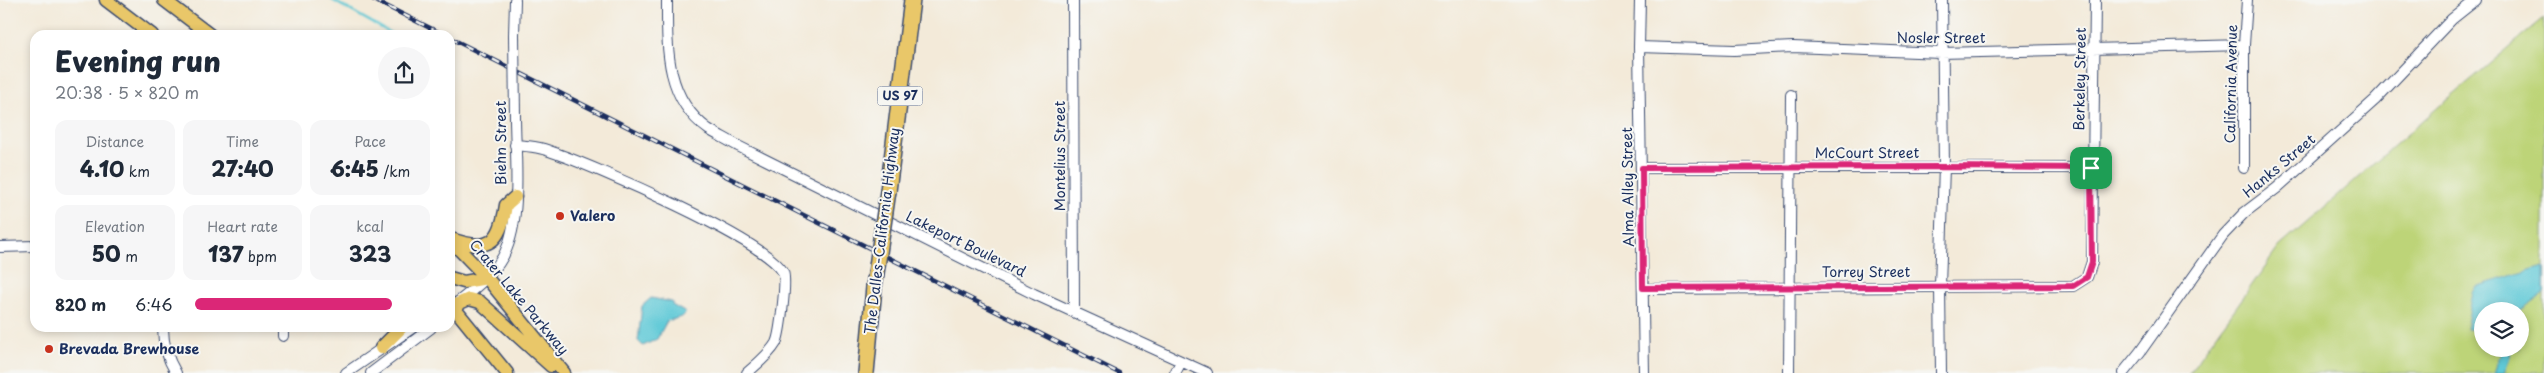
<!DOCTYPE html>
<html lang="en">
<head>
<meta charset="utf-8">
<style>
  body { margin:0; font-family:"Playpen Sans",sans-serif; background:#f6f6f7; color:#1f2937; height:100vh; display:flex; flex-direction:column; font-size:19px; white-space:nowrap }
  * { box-sizing:border-box; margin:0 }
  p { font-size:16px; color:#747a83 }
  .icon { flex:none; width:28px; height:28px; fill:none; stroke:currentColor; stroke-width:2; stroke-linecap:round; stroke-linejoin:round }
  .map { position:relative; flex:1; overflow:hidden }
  .details { position:absolute; left:30px; top:30px; width:425px; height:302px; display:flex; flex-direction:column; background:#fff; border-radius:15px; box-shadow:0 2px 8px #0003 }
  .details>* { flex:none }
  .tools { position:absolute; left:2474px; top:302px; display:grid; gap:10px }
  .tools a { display:grid; place-items:center; width:55px; height:55px; border-radius:50%; background:#fff; box-shadow:0 2px 8px #0003; font-size:25px }
  .pin { position:absolute; display:grid; place-items:center; width:42px; height:42px; color:#fff; margin:-21px; border-radius:10px; box-shadow:0 2px 8px #0006 }
  .round { display:grid; place-items:center; flex:none; width:52px; height:52px; border-radius:26px; background:#f6f6f7 }
  .headline { display:flex; align-items:center; justify-content:space-between; height:85px; padding:0 25px }
  h1 { font-size:28px; font-weight:800; line-height:38px }
  .stats { display:grid; grid-template-columns:repeat(3,1fr); gap:8px; height:85px; padding:5px 25px }
  .stats div { display:grid; align-content:center; border-radius:12px; background:#f6f6f7; text-align:center }
  .stats b { font-size:21px; font-weight:800 }
  .stats small { font-size:14px; font-weight:400 }
  .stats p { font-size:14px }
  ul { padding:0 25px; list-style:none; font-size:16px }
  li { display:grid; grid-template-columns:80px 60px 1fr; align-items:center; height:38px }
  li i { height:12px; border-radius:6px; background:#db2777 }
  .map>svg:first-child { display:block }
</style>
</head>
<body>
<div class="map">
<svg width="2544" height="373" viewBox="0 0 2544 373">
  <rect width="100%" height="100%" fill="#f6f6f2"/>
  <filter id="ink" filterUnits="userSpaceOnUse"><feTurbulence type="fractalNoise" baseFrequency=".02" numOctaves="2"/><feDisplacementMap in="SourceGraphic" scale="10" xChannelSelector="R" yChannelSelector="G"/><feConvolveMatrix kernelMatrix="1 2 1 2 8 2 1 2 1" color-interpolation-filters="sRGB"/></filter>
  <filter id="wash" filterUnits="userSpaceOnUse"><feTurbulence type="fractalNoise" baseFrequency=".0096" numOctaves="4" result="noise"/><feDisplacementMap in="SourceGraphic" scale="20" xChannelSelector="R" yChannelSelector="G"/><feGaussianBlur stdDeviation="1.12" result="paint"/><feColorMatrix in="noise" values="0 0 0 0 0 0 0 0 0 0 0 0 0 0 0 0 0 1.4 0 .05"/><feComposite in="paint" operator="in"/></filter>
  <g filter="url(#wash)">
    <rect width="100%" height="100%" fill="#f3ead9"/>
    <path fill="#bdd478" stroke="#6c826b" fill-rule="evenodd" d="M2544,18V373H2189L2279,247L2436,109ZM2482,311H2520V349H2482Z"/>
    <path fill="#5ec9d7" stroke="#3c7c9a" d="M2544,266V294L2519,311H2482V330L2466,329L2473,293L2476,287Z
      M651,298L672,302V305L686,313L682,317L667,321L657,339L643,346L638,341L642,306Z
      M2502,349H2510L2509,360L2504,373H2494Z"/>
    <g fill="none" stroke-linecap="round" stroke-linejoin="round">
      <path stroke="#5ec9d7" stroke-width="2.5" d="M332,0L394,35"/>
    </g>
  </g>
  <g filter="url(#ink)">
    <g fill="none" stroke-linecap="round" stroke-linejoin="round">
      <g stroke="#3b4b70" stroke-width="12">
        <path id="minor" d="M667,0C667,48 665,98 708,129C718,135 728,140 738,146L1034,294L1207,373
          M1073,0L1074,312
          M1640,0L1639,47L1644,373
          M514,35L515,0
          M1639,47L1734,50L1793,47L1941,53L2244,45
          M515,145C528,146 541,147 552,152C594,166 765,240 783,272C787,280 780,335 776,343C769,355 757,364 747,373
          M1642,168H2091
          M2244,168V45L2247,0
          M0,247L35,246
          M1643,289L2073,286L2087,277L2092,262L2095,0
          M458,302C473,290 488,278 499,263C524,228 515,157 515,116
          M163,328C163,345 167,358 176,373
          M283,328V336
          M346,373L412,328
          M371,373L431,328
          M1175,373L1181,362
          M1789,373L1791,95
          M1941,373L1940,286L1944,167L1942,0
          M2123,373L2140,352L2223,235L2244,213L2277,188L2375,100L2452,19L2476,0"/>
      </g>
      <g stroke="#3b4b70" stroke-width="15">
        <path id="major" d="M106,0L152,35
          M164,0L210,35
          M451,239C489,252 500,244 506,205L515,197
          M450,240L487,278L564,373
          M450,278L464,282L487,278
          M450,303L507,373
          M453,306L469,299L480,302L551,366
          M381,348L401,328"/>
      </g>
      <g stroke="#3b4b70" stroke-width="18">
        <path id="highway" d="M888,191L912,0
          M866,373L874,287"/>
      </g>
      <use href="#minor" stroke="#fff" stroke-width="10"/>
      <use href="#major" stroke="#e9c769" stroke-width="12"/>
      <use href="#highway" stroke="#e9c769" stroke-width="15"/>
      <g stroke="#1b2f5e" stroke-width="4.5">
        <path id="rail" d="M374,0L444,35
          M450,38L1119,373"/>
      </g>
      <use href="#rail" stroke="#f6f6f2" stroke-width="2.5" stroke-dasharray="8" stroke-linecap="butt"/>
      <g stroke="#3b4b70" stroke-width="12" stroke-linecap="butt">
        <path id="minor-bridge" d="M514,35L515,116"/>
      </g>
      <g stroke="#3b4b70" stroke-width="18" stroke-linecap="butt">
        <path id="highway-bridge" d="M874,287L888,191"/>
      </g>
      <use href="#minor-bridge" stroke="#fff" stroke-width="10"/>
      <use href="#highway-bridge" stroke="#e9c769" stroke-width="15"/>
    </g>
  </g>
  <g fill="none" stroke-linecap="round" stroke-linejoin="round" filter="url(#ink)">
    <g stroke="#fff" stroke-width="10">
      <path id="route" d="M1944,167L2091,168L2092,262L2087,277L2073,286L1643,288L1642,168Z"/>
    </g>
    <use href="#route" stroke="#db2777" stroke-width="6"/>
  </g>
  <g fill="#c8321e" stroke="#f6f6f2" stroke-width="2">
    <circle cx="560" cy="216" r="5"/>
    <circle cx="49" cy="349" r="5"/>
  </g>
  <g text-anchor="middle" stroke-width="4" stroke-linejoin="round" paint-order="stroke">
    <rect fill="#f6f6f2" stroke="#5d6b8a" stroke-width="1" x="877.5" y="86.5" width="45" height="19" rx="4"/>
    <g font-size="12" font-weight="bold" fill="#1b2f5e">
      <text x="900" y="100">US 97</text>
    </g>
    <g font-size="14" fill="#1b2f5e" stroke="#f6f6f2">
      <text x="1941" y="43">Nosler Street</text>
      <text transform="translate(2080 79) rotate(-89)" y="5">Berkeley Street</text>
      <text transform="translate(2231 84) rotate(-89)" y="5">California Avenue</text>
      <text transform="translate(501 143) rotate(-90)" y="5">Biehn Street</text>
      <text x="1867" y="158">McCourt Street</text>
      <text transform="translate(1060 156) rotate(-90)" y="5">Montelius Street</text>
      <text transform="translate(2279 166) rotate(-40)" y="5">Hanks Street</text>
      <text transform="translate(1628 187) rotate(-91)" y="5">Alma Alley Street</text>
      <text transform="translate(882 231) rotate(-83)" y="5">The Dalles-California Highway</text>
      <text transform="translate(966 244) rotate(26)" y="5">Lakeport Boulevard</text>
      <text x="1866" y="277">Torrey Street</text>
      <text transform="translate(519 297) rotate(50)" y="5">Crater Lake Parkway</text>
    </g>
    <g font-size="14" font-weight="bold" fill="#1b2f5e" stroke="#f6f6f2" text-anchor="start">
      <text x="570" y="221">Valero</text>
      <text x="59" y="354">Brevada Brewhouse</text>
    </g>
  </g>
</svg>
<div class="tools">
<a><svg class="icon" aria-label="layers" viewBox="0 0 24 24"><path d="M12 4l9 5-9 5-9-5zM3 14l9 5 9-5"/></svg></a>
</div>
<div class="pin" style="left:2091px;top:168px;background:#1e9e55"><svg class="icon" aria-label="arrive" viewBox="0 0 24 24"><path d="M6 21V4h12l-3 4 3 4H6"/></svg></div>
<section class="details">
<div class="headline"><div><h1>Evening run</h1><p>20:38 · 5 × 820 m</p></div><a class="round"><svg class="icon" aria-label="share" viewBox="0 0 24 24"><path d="M12 15V3M7 8l5-5 5 5M5 13v7h14v-7"/></svg></a></div>
<div class="stats">
<div><p>Distance</p><b>4.10<small> km</small></b></div>
<div><p>Time</p><b>27:40</b></div>
<div><p>Pace</p><b>6:45<small> /km</small></b></div>
</div>
<div class="stats">
<div><p>Elevation</p><b>50<small> m</small></b></div>
<div><p>Heart rate</p><b>137<small> bpm</small></b></div>
<div><p>kcal</p><b>323</b></div>
</div>
<ul>
<li><b>820 m</b>6:46<i style="width:84%"></i></li>
</ul>
</section>
</div>
</body>
</html>
